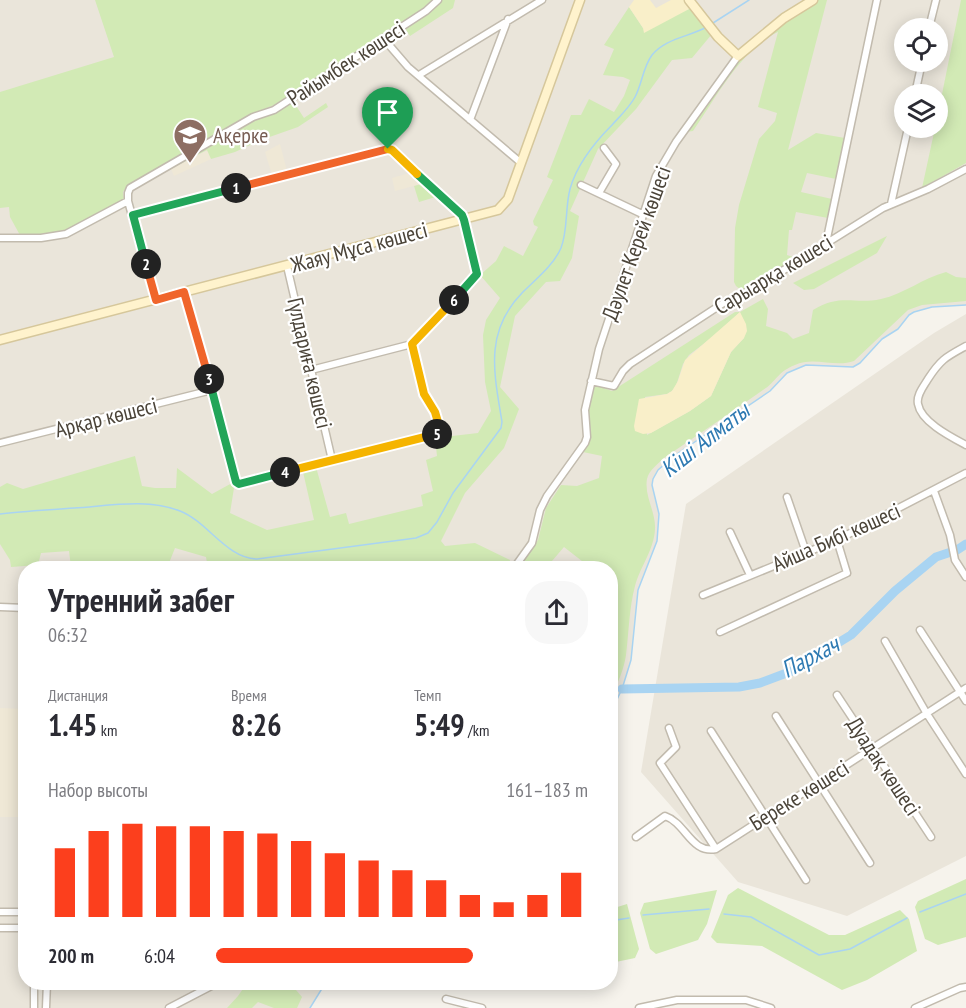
<!DOCTYPE html>
<html lang="ru">
<head>
<meta charset="utf-8">
<style>
  body { margin:0; font-family:"PT Sans Narrow",sans-serif; background:#f7f7f7; color:#2b2b33; height:100vh; display:flex; flex-direction:column; font-size:22px; white-space:nowrap }
  * { box-sizing:border-box; margin:0 }
  p { font-size:20px; color:#7c7c81 }
  .icon { flex:none; width:33px; height:33px; fill:none; stroke:currentColor; stroke-width:2; stroke-linecap:round; stroke-linejoin:round }
  .map { position:relative; flex:1; overflow:hidden }
  .panel { position:absolute; left:18px; top:561px; width:600px; height:429px; display:flex; flex-direction:column; background:#fff; border-radius:24px; box-shadow:0 3px 15px #0003 }
  .panel>* { flex:none }
  .fabs { position:absolute; left:894px; top:18px; display:grid; gap:12px }
  .fabs a { display:grid; place-items:center; width:54px; height:54px; border-radius:50%; background:#fff; box-shadow:0 3px 15px #0003; font-size:30px }
  .pin { position:absolute; display:grid; place-items:center; width:51px; height:51px; color:#fff; margin:-62px -26px; border-radius:50% 50% 50% 0; rotate:-45deg; box-shadow:0 0 6px #0007 }
  .pin .icon { rotate:45deg }
  .km { position:absolute; width:30px; height:30px; margin:-15px; border-radius:50%; background:#222; color:#fff; font-size:16px; line-height:30px; text-align:center }
  .round { display:grid; place-items:center; flex:none; width:63px; height:63px; border-radius:24px; background:#f7f7f7 }
  .headline { display:flex; align-items:center; justify-content:space-between; height:102px; padding:0 30px }
  h1 { font-size:33px; font-weight:600; line-height:45px }
  .stats { display:grid; grid-template-columns:repeat(3,1fr); gap:9px; height:102px; padding:6px 30px }
  .stats div { display:grid; align-content:center }
  .stats b { font-size:30px; font-weight:600 }
  .stats small { font-size:16px; font-weight:400 }
  .stats p { font-size:16px }
  .chart { height:168px; padding:12px 30px }
  .chart p { display:flex; justify-content:space-between }
  .chart svg { width:100%; height:108px; margin-top:6px; stroke:#fc3f1d; stroke-width:6 }
  ul { padding:0 30px; list-style:none; font-size:20px }
  li { display:grid; grid-template-columns:96px 72px 1fr; align-items:center; height:45px }
  li i { height:15px; border-radius:8px; background:#fc3f1d }
  .map>svg:first-child { display:block }
</style>
</head>
<body>
<div class="map">
<svg width="966" height="1008" viewBox="0 0 966 1008">
  <rect width="100%" height="100%" fill="#f6f3ec"/>
  <path fill="#eae5da" fill-rule="evenodd" d="M0,0H966V305L932,307L914,312L909,315L898,329L882,339L860,363L853,367L806,365L787,373L770,391L674,456L658,470L653,479L652,485L659,514L657,541L638,590L631,660L622,689L611,714L610,568H26V982L326,983L310,1008H0ZM904,28H938V62H904ZM904,94H938V128H904Z
    M966,314V856L847,916L738,882L641,772L686,504L934,333Z"/>
  <path fill="#efe8d6" d="M280,144L287,171L272,175L265,152Z
    M208,150L211,159L174,176L171,169Z
    M413,172L425,183L395,191L392,178Z
    M0,708L25,709V817H0Z"/>
  <path fill="#d2eab5" fill-rule="evenodd" d="M95,0H433L421,11L274,105L247,116L127,186L123,192L124,201L83,221L68,230L50,236L21,237L10,217L9,207L0,208V92L114,57Z
    M441,0H455L453,8L410,36L404,27L434,8Z
    M818,0H827L788,150L816,133L845,138L836,179L807,173L801,192L832,199L828,218L796,212L792,230H789L787,255L796,258L746,289L741,290L736,286L734,282L735,228L739,205L759,139L775,121L777,113L758,107L778,32C741,49 716,98 693,131L686,132L739,60L754,45Z
    M961,0H966V163L922,188L935,128H938V114Z
    M629,7L643,28L691,8L712,34L692,58L672,60L636,109L598,149L570,211L579,216L572,258L560,281L546,282L515,316L500,387L519,409L504,448L465,493L441,541L445,546L475,543L510,560L509,568H208L206,557L175,548L169,563L165,562L163,568H76L75,567H71L69,551L41,553L38,565L11,567L10,560L0,544V487L7,483L23,489L135,456L142,486L155,488H176L177,468L212,494L232,483L234,488L230,513L267,530L314,520L303,472L316,467L330,517L346,513L349,524L423,506L421,495L433,491L426,460L437,456L435,438L478,433L491,411L485,382L483,335L486,320L500,298L480,275L496,261L504,246L523,256L538,227L534,225L533,221L553,180L547,177L571,115H581L589,99L614,112L624,96L630,80L623,77L603,75L614,49L604,45Z
    M388,92L399,101L385,136L377,98Z
    M293,101L304,118L326,103L328,107L298,127L261,140L235,152L211,159L207,150L136,187L257,117L273,113Z
    M425,183L439,196L419,202L414,186Z
    M887,236L877,253L814,289L804,290L793,283Z
    M946,272L956,277L966,278V301L922,305L908,310L854,361C835,368 814,356 795,365C777,372 777,381 763,390C731,413 697,435 664,458C658,464 649,470 647,479C644,496 656,512 655,529C654,550 640,567 635,586C629,609 629,631 626,655C624,670 617,684 611,698L610,568H587V565L564,547L546,568H519L538,540L546,508L561,485L577,486L599,478L602,456L583,452L590,436L588,414L594,387L598,386L612,391L735,312H740L763,299L768,309L766,326L787,333L793,339L809,333L813,310C841,293 854,305 881,299C904,294 923,278 946,272ZM740,312L744,338L731,352L711,396L690,411L647,435L645,397L667,394L672,391L676,386L683,364L689,355L714,336Z
    M966,879V937L938,945L925,939L915,907L918,901Z
    M738,888L829,935H845L900,910L909,919L917,951L867,980L842,990L762,946L717,943L711,937L728,895Z
    M717,890L707,924L698,940L656,954L650,949L640,913L644,903Z
    M627,904L639,949L635,958L611,963V909Z
    M247,983H290L302,997L297,1008H274L258,1002L252,1008H227L238,996Z"/>
  <path fill="#f9efc9" d="M634,0H650L656,8L671,0H685L691,8L644,33L643,28L629,7Z
    M740,312L746,324L747,331L744,338L731,352L711,396L690,411L651,433L643,434L635,431L634,426L639,399L667,394L672,391L678,381L685,360Z"/>
  <g fill="none" stroke-linecap="round" stroke-linejoin="round">
    <path stroke="#a9d4f2" stroke-width="1.5" d="M713,23L749,0
      M0,514C24,511 49,510 74,508C108,506 147,498 180,511C208,522 226,558 257,559L416,538L428,533L437,522L453,493L501,428L502,422C494,373 484,332 522,293C536,279 553,266 561,248C568,230 565,208 570,189C577,164 594,143 612,125C620,116 629,108 635,97C642,84 643,67 652,55C665,39 687,37 705,28
      M610,714L622,689L631,660L638,590L657,541L659,514L652,485L653,479L658,470L674,456L770,391L787,373L806,365L853,367L860,363L882,339L898,329L909,315L914,312L932,307L966,305
      M920,912L966,894
      M724,914L751,917L819,955L850,949L907,918
      M643,915L709,909
      M610,921L629,918
      M310,1008L326,982"/>
    <path stroke="#a9d4f2" stroke-width="9" d="M622,689L739,687L760,683L792,671L851,635L895,591L936,557L957,550L966,544"/>
    <g stroke="#c2bbae" stroke-width="9">
      <path id="street" d="M929,28L936,0
        M383,38L408,67L520,162
        M419,75L542,0
        M915,94L922,62
        M470,120L508,19
        M581,185L642,214
        M599,193L616,164L604,148
        M891,204L908,128
        M133,215L385,150H392L462,215L477,272L473,280L412,344
        M0,238H41L66,234L128,201
        M826,243L877,0
        M287,266L332,460
        M184,292L236,482L239,484L438,434L440,429L435,412L424,394L412,344
        M155,300L128,201V193L130,188L253,117L274,110L426,11L438,0
        M966,346C946,357 941,359 928,379C924,386 916,395 918,404C921,422 951,437 966,445
        M311,370L412,344
        M591,381L614,386L623,371L630,364L725,302L755,288L883,208L928,189L966,169
        M0,443L212,390
        M934,491L950,535L955,560L966,577
        M787,497L806,552
        M730,532L750,575
        M514,568L532,543L540,510L547,496L585,443L587,437L585,410L599,349L656,176L676,142L738,56
        M703,595L837,540L966,473
        M0,607L26,608
        M920,630L966,701
        M720,632L847,573L837,540
        M885,641L927,714L966,774
        M837,695L931,837
        M776,716L870,863
        M669,728L676,747L660,763L716,849
        M711,731L806,880
        M636,837L665,816C686,823 691,854 716,849L966,688
        M0,912H26
        M0,928H26
        M446,999L482,1008
        M34,1008V982
        M46,1008L47,982
        M169,1008L219,982
        M639,1008L677,1000H746L771,1008
        M915,1008L960,988L966,987"/>
    </g>
    <g stroke="#d6c79b" stroke-width="11">
      <path id="secondary" d="M689,0L718,37L738,56L784,18L813,0
        M0,340L498,210L508,199L580,0"/>
    </g>
    <use href="#street" stroke="#fff" stroke-width="6"/>
    <use href="#secondary" stroke="#fff3cd" stroke-width="8"/>
  </g>
  <g fill="none" stroke-linecap="round" stroke-linejoin="round">
    <g stroke="#fff" stroke-width="12">
      <path id="split-1" d="M236,188L388,149"/>
    </g>
    <g stroke="#fff" stroke-width="12">
      <path id="split-2" d="M146,264L133,215L236,188"/>
    </g>
    <g stroke="#fff" stroke-width="12">
      <path id="split-3" d="M146,264L156,300L184,292L209,379"/>
    </g>
    <g stroke="#fff" stroke-width="12">
      <path id="split-4" d="M209,379L236,482L239,484L285,472"/>
    </g>
    <g stroke="#fff" stroke-width="12">
      <path id="split-5" d="M285,472L437,434"/>
    </g>
    <g stroke="#fff" stroke-width="12">
      <path id="split-6" d="M437,434L440,429L435,412L424,394L412,344L454,300"/>
    </g>
    <g stroke="#fff" stroke-width="12">
      <path id="split-7" d="M417,174L462,215L464,220L477,274L454,300"/>
    </g>
    <g stroke="#fff" stroke-width="12">
      <path id="split-8" d="M388,149L392,150L417,174"/>
    </g>
    <use href="#split-1" stroke="#f0652b" stroke-width="8"/>
    <use href="#split-2" stroke="#22a559" stroke-width="8"/>
    <use href="#split-3" stroke="#f0652b" stroke-width="8"/>
    <use href="#split-4" stroke="#22a559" stroke-width="8"/>
    <use href="#split-5" stroke="#f5b400" stroke-width="8"/>
    <use href="#split-6" stroke="#f5b400" stroke-width="8"/>
    <use href="#split-7" stroke="#22a559" stroke-width="8"/>
    <use href="#split-8" stroke="#f5b400" stroke-width="8"/>
  </g>
  <defs>
    <g id="school-pin" transform="scale(1.725)"><path d="M0 17L-7.5 6A9.5 9.5 0 1 1 7.5 6Z" fill="#8d6e63" stroke="#fff"/><path d="M0-5L7-2L0 1L-7-2ZM-4 1L0 2.5L4 1V4Q0 6-4 4Z" fill="#fff"/></g>
  </defs>
  <g fill-rule="evenodd">
    <use href="#school-pin" x="190" y="135"/>
  </g>
  <g text-anchor="middle" stroke-width="4.5" stroke-linejoin="round" paint-order="stroke">
    <g font-size="22" fill="#4b4439" stroke="#fff">
      <text transform="translate(346 63) rotate(-33)" y="8">Райымбек көшесі</text>
      <text transform="translate(636 243) rotate(-70)" y="8">Дәулет Керей көшесі</text>
      <text transform="translate(359 247) rotate(-15)" y="8">Жаяу Мұса көшесі</text>
      <text transform="translate(773 274) rotate(-31)" y="8">Сарыарқа көшесі</text>
      <text transform="translate(310 363) rotate(77)" y="8">Гүлдариға көшесі</text>
      <text transform="translate(106 417) rotate(-14)" y="8">Арқар көшесі</text>
      <text transform="translate(836 537) rotate(-24)" y="8">Айша Бибі көшесі</text>
      <text transform="translate(884 766) rotate(56)" y="8">Дуадақ көшесі</text>
      <text transform="translate(799 795) rotate(-32)" y="8">Береке көшесі</text>
    </g>
    <g font-size="22" fill="#785e54" stroke="#fff" text-anchor="start">
      <text x="213" y="143">Ақерке</text>
    </g>
    <g font-size="24" font-style="italic" fill="#2e7ab2" stroke="#fff">
      <text transform="translate(705 440) rotate(-38)" y="8">Кіші Алматы</text>
      <text transform="translate(810 657) rotate(-28)" y="8">Пархач</text>
    </g>
  </g>
</svg>
<div class="fabs">
<a><svg class="icon" aria-label="locate" viewBox="0 0 24 24"><circle cx="12" cy="12" r="6"/><path d="M12 2v4M12 18v4M2 12h4M18 12h4"/></svg></a>
<a><svg class="icon" aria-label="layers" viewBox="0 0 24 24"><path d="M12 4l9 5-9 5-9-5zM3 14l9 5 9-5"/></svg></a>
</div>
<div class="pin" style="left:388px;top:149px;background:#1e9e55"><svg class="icon" aria-label="arrive" viewBox="0 0 24 24"><path d="M6 21V4h12l-3 4 3 4H6"/></svg></div>
<b class="km" style="left:236px;top:188px">1</b>
<b class="km" style="left:146px;top:264px">2</b>
<b class="km" style="left:209px;top:379px">3</b>
<b class="km" style="left:285px;top:472px">4</b>
<b class="km" style="left:437px;top:434px">5</b>
<b class="km" style="left:454px;top:300px">6</b>
<section class="panel">
<div class="headline"><div><h1>Утренний забег</h1><p>06:32</p></div><a class="round"><svg class="icon" aria-label="share" viewBox="0 0 24 24"><path d="M12 15V3M7 8l5-5 5 5M5 13v7h14v-7"/></svg></a></div>
<div class="stats">
<div><p>Дистанция</p><b>1.45<small> km</small></b></div>
<div><p>Время</p><b>8:26</b></div>
<div><p>Темп</p><b>5:49<small> /km</small></b></div>
</div>
<div class="chart"><p><span>Набор высоты</span>161–183 m</p>
<svg viewBox="0 0 160 44" preserveAspectRatio="none"><path d="M5 44V16M15 44V9M25 44V6M35 44V7M45 44V7M55 44V9M65 44V10M75 44V13M85 44V18M95 44V21M105 44V25M115 44V29M125 44V35M135 44V38M145 44V35M155 44V26"/></svg>
</div>
<ul>
<li><b>200 m</b>6:04<i style="width:69%"></i></li>
</ul>
</section>
</div>
</body>
</html>
